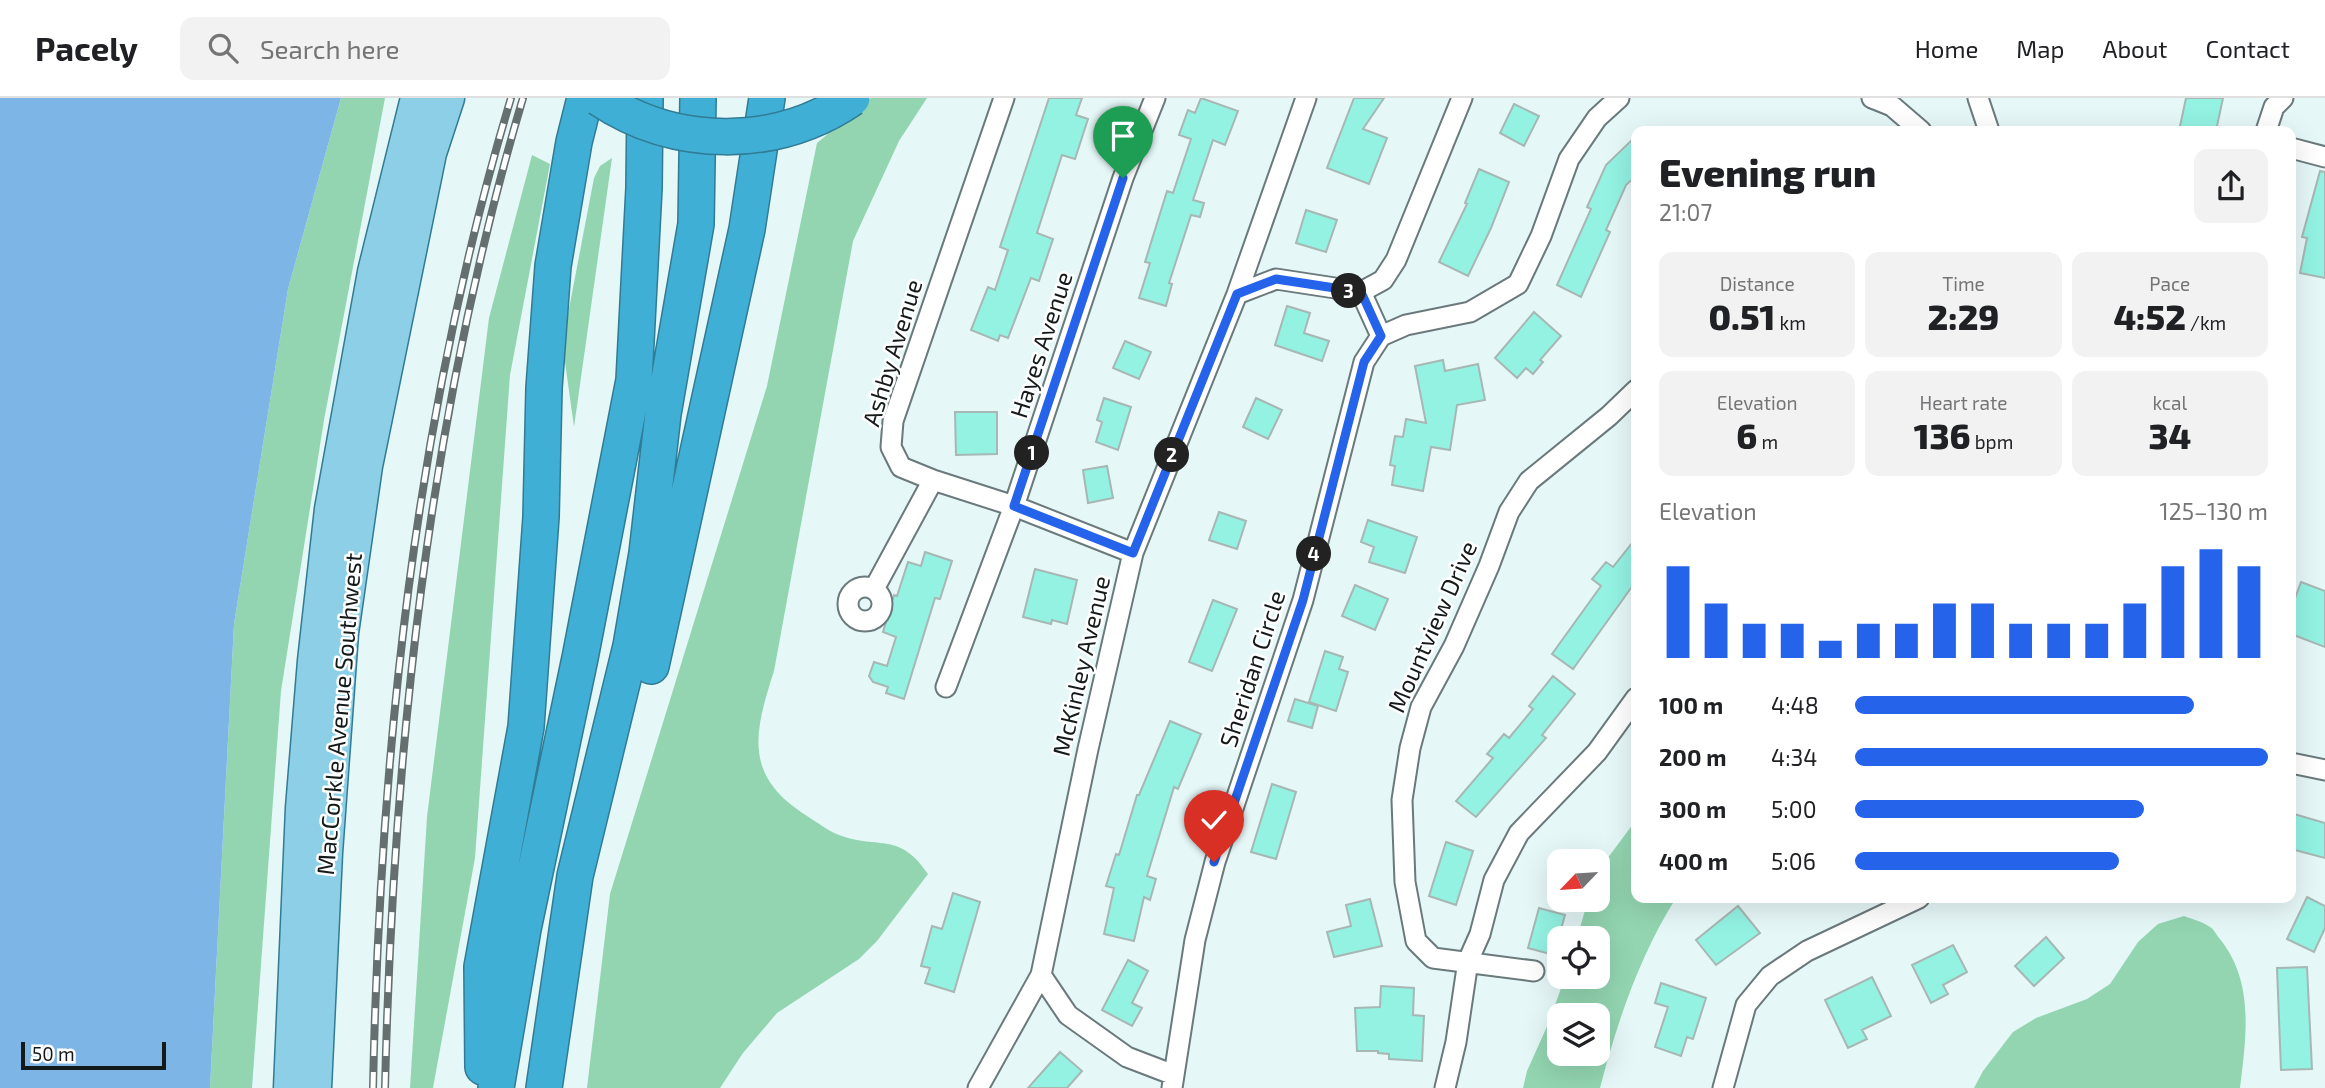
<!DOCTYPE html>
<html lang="en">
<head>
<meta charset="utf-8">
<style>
  body { margin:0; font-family:"Exo 2",sans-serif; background:#f2f2f2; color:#202124; height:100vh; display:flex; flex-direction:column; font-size:26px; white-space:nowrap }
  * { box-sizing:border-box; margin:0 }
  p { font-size:23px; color:#757577 }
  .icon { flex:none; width:38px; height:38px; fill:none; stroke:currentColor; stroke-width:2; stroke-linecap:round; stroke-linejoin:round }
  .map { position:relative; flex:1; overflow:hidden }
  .sheet { position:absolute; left:1631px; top:28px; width:665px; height:777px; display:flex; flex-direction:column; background:#fff; border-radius:14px; box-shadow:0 7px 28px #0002 }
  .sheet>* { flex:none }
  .needle { width:46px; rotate:245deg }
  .buttons { position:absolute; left:1547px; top:751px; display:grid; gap:14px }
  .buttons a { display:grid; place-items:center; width:63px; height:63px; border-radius:14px; background:#fff; box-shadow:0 7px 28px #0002; font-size:35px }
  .scale { position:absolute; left:21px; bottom:18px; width:145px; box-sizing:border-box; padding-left:7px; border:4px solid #141a1a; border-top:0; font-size:19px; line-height:24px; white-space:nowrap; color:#141a1a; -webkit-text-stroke:5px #fff; paint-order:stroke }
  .pin { position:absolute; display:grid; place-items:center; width:60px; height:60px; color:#fff; margin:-72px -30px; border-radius:50% 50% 50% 0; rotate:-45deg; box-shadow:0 0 7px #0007 }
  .pin .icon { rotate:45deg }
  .km { position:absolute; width:35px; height:35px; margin:-18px; border-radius:50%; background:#222; color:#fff; font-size:19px; line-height:35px; text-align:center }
  .round { display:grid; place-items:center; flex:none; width:74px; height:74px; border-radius:14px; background:#f2f2f2 }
  .headline { display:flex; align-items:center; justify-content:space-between; height:119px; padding:0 28px }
  h1 { font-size:38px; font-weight:800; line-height:52px }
  .figures { display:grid; grid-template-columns:repeat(3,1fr); gap:10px; height:119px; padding:7px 28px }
  .figures div { display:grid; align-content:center; border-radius:14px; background:#f2f2f2; text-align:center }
  .figures b { font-size:35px; font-weight:800 }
  .figures small { font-size:19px; font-weight:400 }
  .figures p { font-size:19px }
  .chart { height:196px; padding:14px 28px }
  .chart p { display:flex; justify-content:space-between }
  .chart svg { width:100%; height:126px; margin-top:7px; stroke:#2563eb; stroke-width:6 }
  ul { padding:0 28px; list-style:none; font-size:23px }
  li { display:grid; grid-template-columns:112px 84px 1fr; align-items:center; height:52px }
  li i { height:18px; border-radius:9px; background:#2563eb }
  header { display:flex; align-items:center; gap:42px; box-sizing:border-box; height:98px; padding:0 35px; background:#fff; border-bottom:2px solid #e0e0e0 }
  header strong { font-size:33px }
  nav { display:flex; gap:38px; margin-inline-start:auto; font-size:24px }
  .search { width:490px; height:63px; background:#f2f2f2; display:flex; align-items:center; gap:18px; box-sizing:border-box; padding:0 24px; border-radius:14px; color:#757577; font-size:26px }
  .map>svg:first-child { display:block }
</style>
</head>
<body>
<header>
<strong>Pacely</strong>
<div class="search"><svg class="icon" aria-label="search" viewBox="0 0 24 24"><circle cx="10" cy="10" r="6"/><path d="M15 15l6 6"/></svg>Search here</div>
<nav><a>Home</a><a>Map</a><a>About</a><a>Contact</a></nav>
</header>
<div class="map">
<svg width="2325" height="990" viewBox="0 0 2325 990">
  <rect width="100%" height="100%" fill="#e6f7f8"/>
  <path fill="#93d5b1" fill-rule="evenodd" d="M341,0H385L324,322L281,593L252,990H210L234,526L288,191Z
    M871,0H927L899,43L853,143L774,573C754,635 743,678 807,718C817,724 828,733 839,737C880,752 899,733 928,776L877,843L859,861L777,915L743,955L720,990H587L610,796L767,288L817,45Z
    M532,57L550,66L510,277L475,760L433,990H410L427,719L489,220Z
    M612,60L574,329L563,250L564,237L594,80L600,68Z
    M1636,722V800H1676C1640,857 1617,924 1600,990H1523L1527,973L1549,924L1565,879L1598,878V840H1577L1588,802H1598V779L1604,765ZM1598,917V956H1559V917Z
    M2184,818C2192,821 2203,824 2210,829C2214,831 2217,838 2220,841C2255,885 2246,939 2240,990H1974L1983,973L2013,934L2036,920L2087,901L2110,886L2138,844L2158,826Z"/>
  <path fill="#7db5e7" d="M0,0H341L288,191L234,526L210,990H0Z"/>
  <path fill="#93f2e2" stroke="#a7b7b4" stroke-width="2" d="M1049,0H1082L1076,17L1088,21L1075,61L1062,57L1037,135L1053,141L1039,183L1031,180L1008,240L1000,237L998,243L971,232L988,189L995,192L1008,152L1000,149Z
    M1201,0L1238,13L1225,47L1213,42L1193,102L1204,105L1200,119L1191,117L1169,185L1172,186L1166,208L1139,200L1150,165L1145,164L1167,93L1173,95L1191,41L1179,37L1188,12L1195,15Z
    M1354,0H1384L1363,31L1387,40L1369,86L1327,70Z
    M2186,0H2223L2216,33H2179Z
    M1514,6L1539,18L1524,48L1500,35Z
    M1636,38V78L1626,87L1606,132L1610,134L1581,199L1557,187L1591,111L1587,109L1606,67Z
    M1479,71L1509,84L1491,130L1468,178L1439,164L1467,106L1465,105Z
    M2320,73L2325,74V180L2300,175L2307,140L2302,139Z
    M1306,112L1337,122L1326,154L1296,145Z
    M1287,208L1310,215L1304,235L1329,243L1322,263L1275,247Z
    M1534,214L1561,238L1540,262L1543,264L1533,276L1526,270L1517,280L1495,260Z
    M1125,243L1151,254L1139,281L1113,270Z
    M1443,262L1445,273L1478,266L1485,302L1457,307L1450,352L1431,349L1423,393L1392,387L1395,368L1390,367L1395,338L1403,339L1406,321L1426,325L1415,268Z
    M1104,300L1131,309L1118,352L1096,344L1102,324L1097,322Z
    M1256,300L1282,312L1268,341L1243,329Z
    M955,314H997V356L956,357Z
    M1107,368L1113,400L1088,405L1083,372Z
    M1219,414L1246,423L1237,451L1209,442Z
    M1368,422L1417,439L1405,475L1369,464L1374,449L1361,444Z
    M1636,440V483L1573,571L1552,556L1601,488L1592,481L1606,464L1613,469Z
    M925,454L952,463L940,501L935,500L904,601L886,595L888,589L873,584L869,578L874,564L887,568L896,539L883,534L894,497L897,498L908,464L921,468Z
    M1035,471L1077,482L1067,526L1052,522L1051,526L1023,519Z
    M2301,484L2325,493V549L2291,536V511Z
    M1355,487L1388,501L1375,532L1342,518Z
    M1213,502L1237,511L1212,573L1189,564Z
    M1325,553L1343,559L1339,571L1348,574L1336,613L1309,604Z
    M1553,578L1575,596L1542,637L1546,640L1476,719L1456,703L1493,660L1487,656L1504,636L1509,640L1533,611L1529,608Z
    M1295,601L1318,608L1312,630L1288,623Z
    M1170,623L1201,636L1178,691L1174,689L1147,778L1156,781L1150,802L1144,799L1134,843L1104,836L1114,790L1106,788L1116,756L1119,757L1137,697H1139Z
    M1272,686L1296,694L1276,761L1251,754Z
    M2294,716L2325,725V760L2291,751V726Z
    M1446,744L1473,753L1456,807L1429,798Z
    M953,795L980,804L954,894L925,885L930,870L921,868L932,828L942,831Z
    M2307,799L2325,808V830L2314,854L2287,841Z
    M1370,801L1382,848L1334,859L1327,834L1351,828L1346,807Z
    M1738,808L1760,835L1716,867L1696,842Z
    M1539,810L1565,817L1554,857L1528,850Z
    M2046,839L2064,860L2034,888L2015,868Z
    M1953,847L1967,874L1943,887L1948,896L1931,905L1912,867Z
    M1128,862L1148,873L1132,905L1142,910L1132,928L1102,912Z
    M2307,869L2312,971L2281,972L2277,870Z
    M1872,879L1891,918L1862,932L1867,941L1848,950L1825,902Z
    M1661,885L1706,900L1693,941L1687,939L1681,958L1655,949L1668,909L1655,905Z
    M1381,888L1414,890L1413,917L1424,918L1422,963L1389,961V956L1378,955V953H1357L1355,910L1380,909Z
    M1060,954L1082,973L1067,990H1028Z"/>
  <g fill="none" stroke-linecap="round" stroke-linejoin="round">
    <g stroke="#6a797b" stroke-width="23">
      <path id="minor" d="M1004,0L893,323L891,349L901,369L933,382L1014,408L1133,455
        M1872,0L1892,8L1921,33
        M1978,0L1989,33
        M2266,33L2274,9L2283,0
        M2291,50L2325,59
        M1361,194L1381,238
        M1237,196L1276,181L1361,194L1383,182L1396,162L1462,0
        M848 506a17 17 0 1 1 34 0a17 17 0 1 1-34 0Z
        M874,491L933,382
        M946,589L1014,408L1123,80L1155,0
        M2291,665L2325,672
        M1534,873L1433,860L1416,843L1405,784L1402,702L1410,650L1421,609L1454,548L1489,468L1509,414L1529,383L1609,318L1636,292
        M1041,877L1068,917L1127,959L1174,977
        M978,990L1041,877L1088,651L1133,455L1237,196L1306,0
        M1172,990L1195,842L1215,764L1303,502L1364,264L1381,238L1406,227L1470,214L1518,186L1541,138L1569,61L1597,20L1619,0
        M1445,990L1456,944L1468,863L1480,836L1494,782L1519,735L1597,654L1636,600
        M1723,990L1746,907L1770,878L1807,853L1919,800"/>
    </g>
    <g stroke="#317b94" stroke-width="35">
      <path id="primary" d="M290,990L302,710L314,563L331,411L374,174L417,0
        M315,990L326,755L342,535L366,368L430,55L448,0"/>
    </g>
    <g stroke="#317b94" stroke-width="38">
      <path id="motorway" d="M651,568L747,131L767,0
        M483,969L482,869L526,629L541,419L544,290L553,168L574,44L585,0
        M496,990L523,831L580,560L634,282L644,90L645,0
        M544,990L575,778L631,548L647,455L663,316L696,126L698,0"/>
    </g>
    <use href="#minor" stroke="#fff" stroke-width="19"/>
    <use href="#primary" stroke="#8ccfe6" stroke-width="32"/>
    <use href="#motorway" stroke="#40afd6" stroke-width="35"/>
    <g stroke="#656f70" stroke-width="8">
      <path id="rail" d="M373,990C380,657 415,320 511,0
        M385,990C393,657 428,320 523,0"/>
    </g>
    <use href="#rail" stroke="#fff" stroke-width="5" stroke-dasharray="16" stroke-linecap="butt"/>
    <g stroke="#317b94" stroke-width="38" stroke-linecap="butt">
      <path id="motorway-bridge" d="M599,0C675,51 776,52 852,0"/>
    </g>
    <use href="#motorway-bridge" stroke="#40afd6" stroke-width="35"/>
  </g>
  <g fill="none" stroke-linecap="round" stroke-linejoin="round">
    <g stroke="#fff" stroke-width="14">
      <path id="route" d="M1123,80L1014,408L1133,455L1237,196L1276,181L1361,194L1381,238L1364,264L1303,502L1214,764"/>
    </g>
    <use href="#route" stroke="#2563eb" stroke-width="9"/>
  </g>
  <g text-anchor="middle" stroke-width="5" stroke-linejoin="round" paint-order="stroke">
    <g font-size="24" fill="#141a1a" stroke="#fff">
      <text transform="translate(1042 247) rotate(-72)" y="8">Hayes Avenue</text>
      <text transform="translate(893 255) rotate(-73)" y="8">Ashby Avenue</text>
      <text transform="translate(1433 529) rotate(-66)" y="8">Mountview Drive</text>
      <text transform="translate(1082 568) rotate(-77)" y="8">McKinley Avenue</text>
      <text transform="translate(1253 571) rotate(-72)" y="8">Sheridan Circle</text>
      <text transform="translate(340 616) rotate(-85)" y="8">MacCorkle Avenue Southwest</text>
    </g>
  </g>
</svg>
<div class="buttons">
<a><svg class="needle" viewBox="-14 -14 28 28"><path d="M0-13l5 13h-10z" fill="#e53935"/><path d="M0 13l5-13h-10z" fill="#757577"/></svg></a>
<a><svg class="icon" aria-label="locate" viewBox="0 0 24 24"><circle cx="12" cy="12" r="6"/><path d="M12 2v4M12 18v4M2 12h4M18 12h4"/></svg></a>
<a><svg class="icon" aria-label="layers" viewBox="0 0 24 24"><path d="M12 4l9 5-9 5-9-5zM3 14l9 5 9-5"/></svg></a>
</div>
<div class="scale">50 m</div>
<div class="pin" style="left:1123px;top:80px;background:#1e9e55"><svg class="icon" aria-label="arrive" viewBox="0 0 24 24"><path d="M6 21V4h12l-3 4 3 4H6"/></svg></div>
<div class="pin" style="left:1214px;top:764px;background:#d93025"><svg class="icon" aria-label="check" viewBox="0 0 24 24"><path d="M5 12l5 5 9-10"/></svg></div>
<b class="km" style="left:1032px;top:355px">1</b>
<b class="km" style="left:1172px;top:357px">2</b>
<b class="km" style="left:1349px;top:193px">3</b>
<b class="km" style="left:1314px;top:456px">4</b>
<section class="sheet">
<div class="headline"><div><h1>Evening run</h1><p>21:07</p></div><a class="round"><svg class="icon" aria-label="share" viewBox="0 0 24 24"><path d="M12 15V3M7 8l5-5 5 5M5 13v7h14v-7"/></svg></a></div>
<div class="figures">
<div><p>Distance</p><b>0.51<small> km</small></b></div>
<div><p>Time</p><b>2:29</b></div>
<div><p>Pace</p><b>4:52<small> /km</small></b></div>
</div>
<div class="figures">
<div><p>Elevation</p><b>6<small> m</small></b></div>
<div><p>Heart rate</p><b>136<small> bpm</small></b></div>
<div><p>kcal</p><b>34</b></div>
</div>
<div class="chart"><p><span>Elevation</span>125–130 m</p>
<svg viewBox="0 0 160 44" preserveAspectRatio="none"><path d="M5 44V12M15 44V25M25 44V32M35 44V32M45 44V38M55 44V32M65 44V32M75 44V25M85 44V25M95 44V32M105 44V32M115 44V32M125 44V25M135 44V12M145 44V6M155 44V12"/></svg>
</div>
<ul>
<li><b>100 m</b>4:48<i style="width:82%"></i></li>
<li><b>200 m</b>4:34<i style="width:100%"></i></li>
<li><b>300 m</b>5:00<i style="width:70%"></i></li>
<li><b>400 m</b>5:06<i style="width:64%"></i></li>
</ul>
</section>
</div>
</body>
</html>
